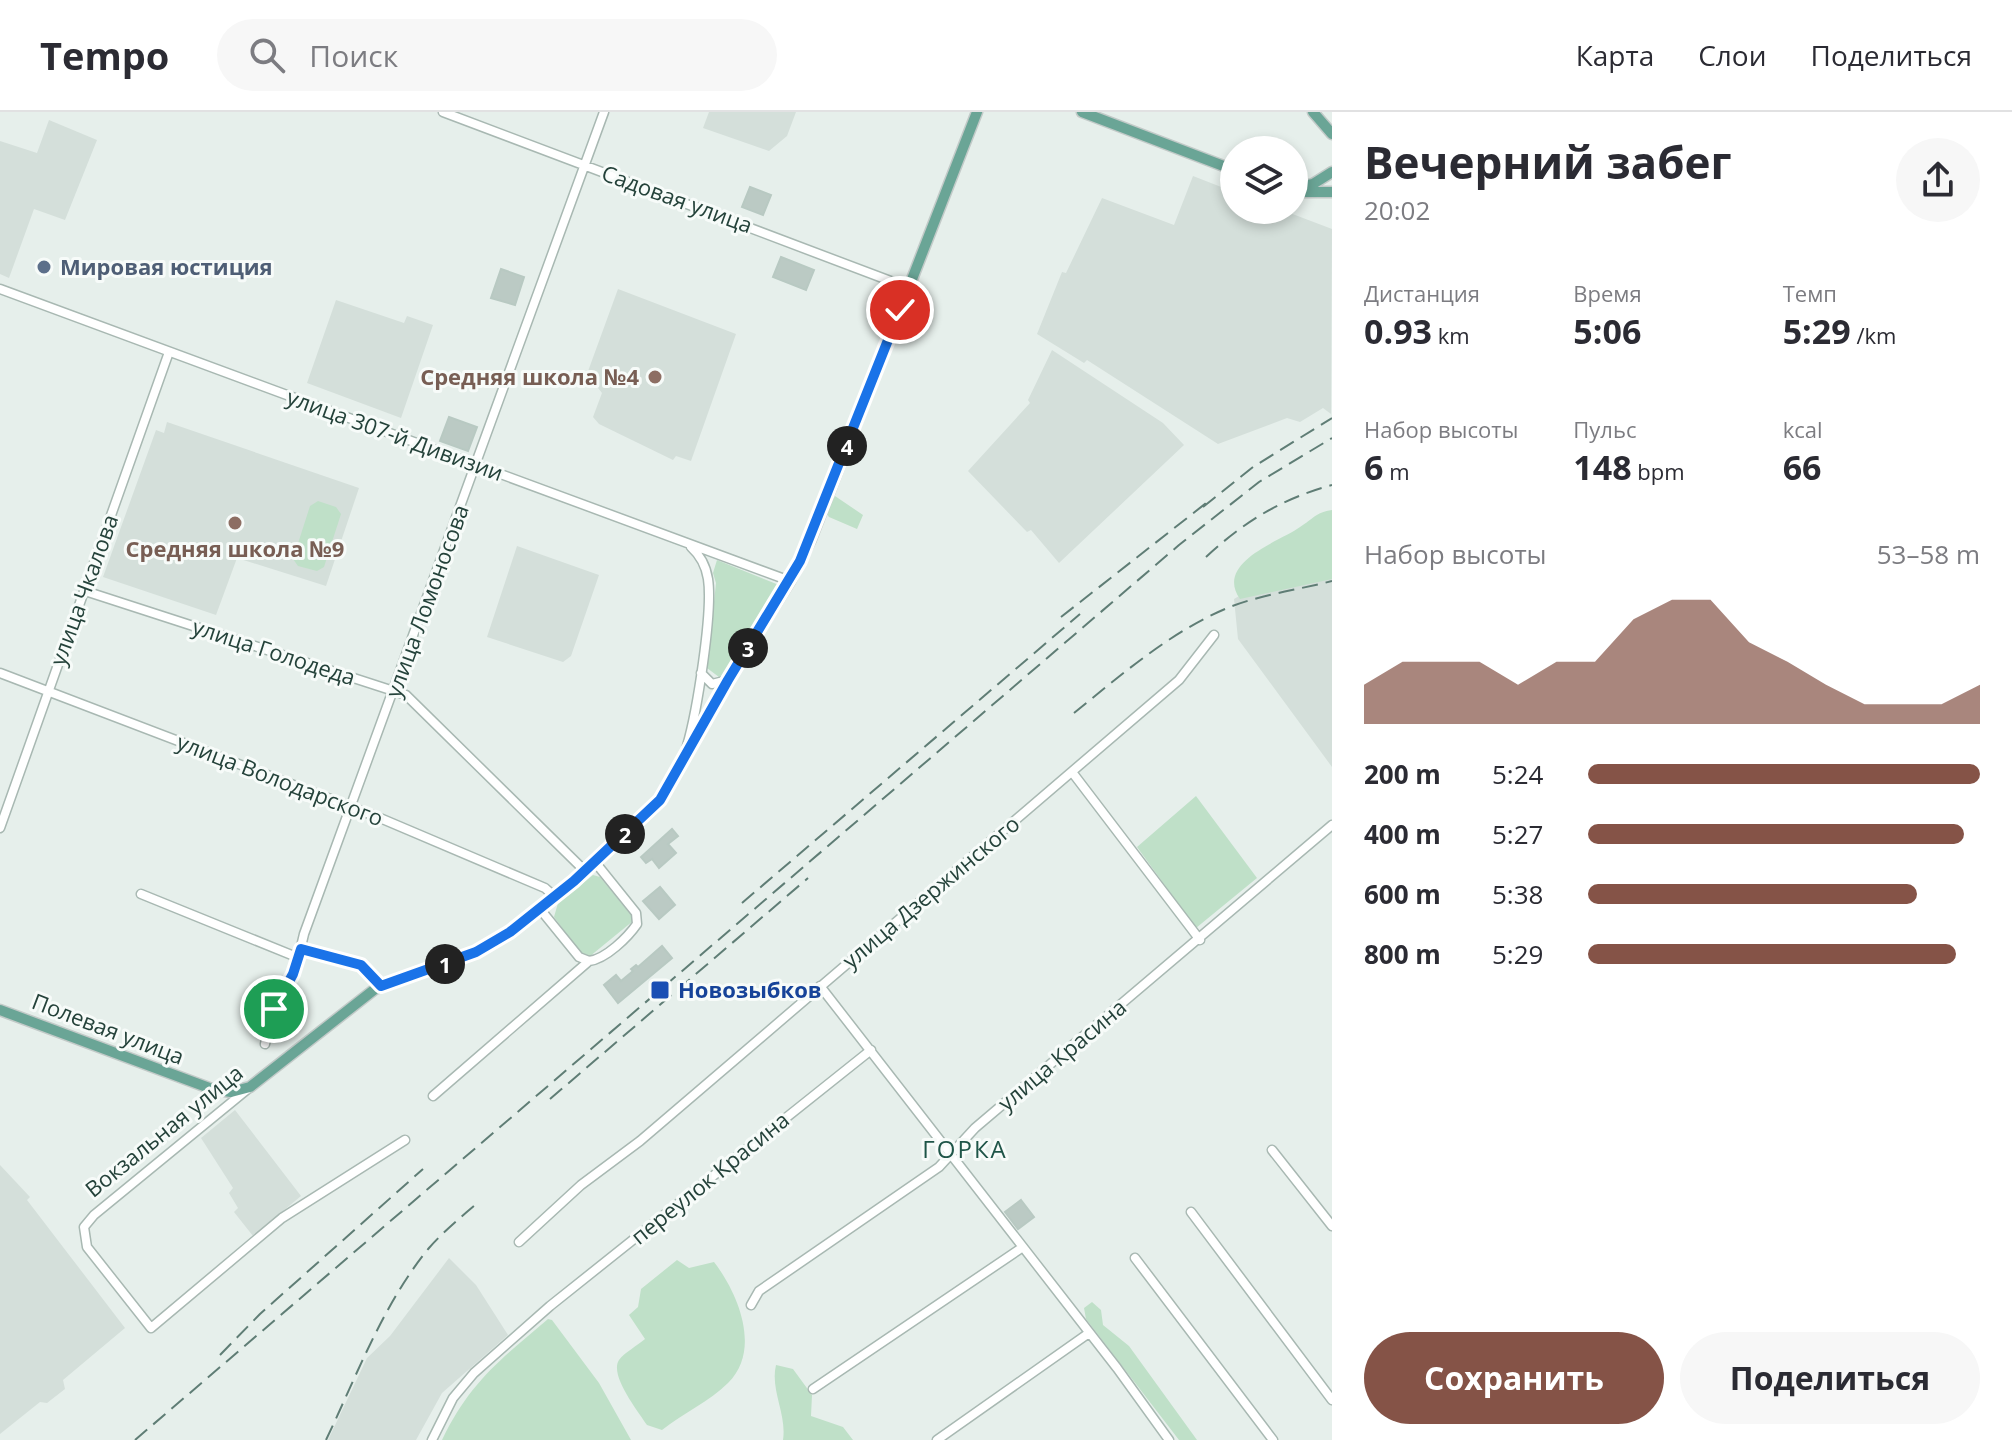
<!DOCTYPE html>
<html lang="ru">
<head>
<meta charset="utf-8">
<style>
  body { margin:0; font-family:"Open Sans",sans-serif; background:#f7f7f7; color:#2b2b33; height:100vh; display:flex; flex-direction:column; font-size:30px; white-space:nowrap }
  * { box-sizing:border-box; margin:0 }
  p { font-size:26px; color:#7c7c81 }
  .icon { flex:none; width:44px; height:44px; fill:none; stroke:currentColor; stroke-width:2; stroke-linecap:round; stroke-linejoin:round }
  .map { position:relative; flex:1; overflow:hidden }
  .panel { display:flex; flex-direction:column; background:#fff; width:680px }
  .panel>* { flex:none }
  .tools { position:absolute; left:1220px; top:24px; display:grid; gap:16px }
  .tools a { display:grid; place-items:center; width:88px; height:88px; border-radius:50%; background:#fff; box-shadow:0 4px 12px #0003; font-size:40px }
  .pin { position:absolute; display:grid; place-items:center; width:68px; height:68px; color:#fff; margin:-34px; border:4px solid #fff; border-radius:50%; box-shadow:0 2px 8px #0007 }
  .km { position:absolute; width:40px; height:40px; margin:-20px; border-radius:50%; background:#222; color:#fff; font-size:22px; line-height:40px; text-align:center }
  .round { display:grid; place-items:center; flex:none; width:84px; height:84px; border-radius:42px; background:#f7f7f7 }
  .head { display:flex; align-items:center; justify-content:space-between; height:136px; padding:0 32px }
  h1 { font-size:44px; font-weight:700; line-height:60px }
  .stats { display:grid; grid-template-columns:repeat(3,1fr); gap:12px; height:136px; padding:8px 32px }
  .stats div { display:grid; align-content:center }
  .stats b { font-size:34px; font-weight:700 }
  .stats small { font-size:22px; font-weight:400 }
  .stats p { font-size:22px }
  .chart { height:224px; padding:16px 32px }
  .chart p { display:flex; justify-content:space-between }
  .chart svg { width:100%; height:144px; margin-top:8px; fill:#855347; opacity:.7 }
  .button { display:flex; gap:16px; margin-top:auto; padding:16px 32px }
  .button a { flex:1; height:92px; border-radius:48px; background:#855347; color:#fff; font-size:32px; font-weight:700; line-height:92px; text-align:center }
  .button a+a { background:#f7f7f7; color:#2b2b33 }
  ul { padding:0 32px; list-style:none; font-size:26px }
  li { display:grid; grid-template-columns:128px 96px 1fr; align-items:center; height:60px }
  li i { height:20px; border-radius:10px; background:#855347 }
  header { display:flex; align-items:center; gap:48px; box-sizing:border-box; height:112px; padding:0 40px; background:#fff; border-bottom:2px solid #e1e1e2 }
  header strong { font-size:38px }
  nav { display:flex; gap:44px; margin-inline-start:auto; font-size:28px }
  .search { width:560px; height:72px; background:#f7f7f7; display:flex; align-items:center; gap:20px; box-sizing:border-box; padding:0 28px; border-radius:44px; color:#7c7c81; font-size:30px }
  main { display:flex; flex:1; min-height:0 }
  .map>svg:first-child { display:block }
</style>
</head>
<body>
<header>
<strong>Tempo</strong>
<div class="search"><svg class="icon" aria-label="search" viewBox="0 0 24 24"><circle cx="10" cy="10" r="6"/><path d="M15 15l6 6"/></svg>Поиск</div>
<nav><a>Карта</a><a>Слои</a><a>Поделиться</a></nav>
</header>
<main>
<div class="map">
<svg width="1332" height="1328" viewBox="0 0 1332 1328">
  <rect width="100%" height="100%" fill="#e6efeb"/>
  <path fill="#d4dfda" d="M709,0H796L787,24L769,39L703,16Z
    M49,8L97,28L65,108L34,97L9,166L0,162V29L37,41Z
    M1193,64L1234,80V98H1282L1332,117L1331,302L1323,296L1300,310L1287,306L1218,332L1087,248L1084,251L1037,222L1062,160L1066,161L1102,86L1174,113Z
    M618,177L736,222L691,349L676,344L673,348L599,312L593,305L602,281L587,262Z
    M336,188L404,211L407,204L433,213L401,306L307,271Z
    M1052,238L1163,311L1184,333L1059,451L1031,418L1027,420L968,359L1030,291L1028,288Z
    M167,310L359,376L326,474L237,446L216,503L103,465L156,318L164,321Z
    M517,434L599,463L571,544L563,550L487,525Z
    M1332,460V655L1238,527L1234,487L1246,480Z
    M235,998L301,1084L253,1124L234,1100L238,1096L229,1081L233,1076L201,1026Z
    M0,1053L30,1085L27,1088L125,1216L63,1268L65,1277L47,1291L40,1290L0,1322Z
    M449,1146L476,1173L508,1223L442,1281L416,1328H328L367,1246L390,1224Z"/>
  <path fill="#bfe0c8" d="M835,384L863,403L857,417L829,405L826,401Z
    M318,389L336,395L341,402L324,455L317,459L298,454L293,447L310,394Z
    M1332,398V467L1240,487C1214,450 1281,429 1300,415C1313,407 1316,400 1332,398Z
    M717,448L779,473L723,564L719,565L707,556L716,471L713,461Z
    M1196,684L1257,766L1196,816L1137,735Z
    M593,763L600,765L631,803L633,809L589,845L582,843L554,805L558,791Z
    M677,1148L689,1156L714,1150C738,1181 762,1238 728,1271C709,1290 683,1301 662,1318L647,1313C638,1299 609,1263 619,1248C625,1240 637,1234 645,1227L629,1203L638,1195L641,1177Z
    M1092,1190L1101,1198L1103,1213L1129,1234L1197,1328H1179L1086,1207L1084,1196Z
    M548,1207L552,1208L599,1271L631,1328H442C470,1270 500,1248 548,1207Z
    M776,1253L793,1257L812,1283L811,1304L843,1315L853,1328H783C787,1302 770,1278 776,1253Z"/>
  <path fill="#bbcac4" stroke="#b8c9c2" stroke-width="2" d="M750,75L771,83L763,103L742,95Z
    M781,145L814,158L806,178L773,165Z
    M501,157L524,165L515,193L491,186Z
    M449,305L477,315L468,339L440,329Z
    M672,717L678,724L668,732L676,741L659,756L652,747L646,751L641,745Z
    M660,775L675,793L659,807L643,789Z
    M662,834L672,846L618,891L604,873L616,863L621,869L633,859L631,857L636,853L638,855Z
    M1021,1088L1034,1105L1018,1117L1005,1100Z"/>
  <g fill="none" stroke-linecap="round" stroke-linejoin="round">
    <g stroke="#a8b8b2" stroke-width="11">
      <path id="minor" d="M443,0L909,176
        M0,177L790,469
        M85,479L406,583L585,759
        M0,561L380,706L545,776L555,785
        M701,561L712,572L728,568
        M687,634C697,600 713,500 708,467C706,454 701,444 691,435
        M1072,660L1200,828
        M0,716L169,240
        M141,782L299,846
        M540,797L579,845L589,849C606,847 628,825 637,812L636,801L595,750
        M301,837L361,853L381,874
        M820,874L1117,1256L1169,1328
        M265,932L272,902L296,856L304,822L604,0
        M249,976L94,1103L84,1115L87,1135L151,1216L282,1106L405,1028
        M433,984L589,849
        M1272,1038L1332,1114
        M1191,1100L1332,1288
        M519,1130L581,1073L640,1029L1179,568L1214,523
        M1135,1146L1273,1328
        M751,1193L759,1179L939,1055L975,1016L1332,713
        M813,1277L1023,1135
        M432,1328L453,1286L474,1261L550,1194L871,938
        M937,1328L1089,1221"/>
    </g>
    <g stroke="#c2cac8" stroke-width="13">
      <path id="major" d="M1082,0L1234,58
        M1313,0L1332,22
        M1294,76L1313,72L1332,60
        M1294,80H1332
        M0,898L212,977L231,980L250,975L375,877L476,840L510,820L574,769L660,688L728,568L790,469L811,427L977,0"/>
    </g>
    <use href="#minor" stroke="#fff" stroke-width="8"/>
    <use href="#major" stroke="#6aa596" stroke-width="10"/>
    <path stroke="#5f7d75" stroke-width="2" stroke-dasharray="16 8" stroke-linecap="butt" d="M1203,395L1253,355L1332,306
      M1206,445C1245,409 1281,387 1332,373
      M1061,505L1210,388
      M1074,601C1121,563 1169,521 1225,497C1258,483 1297,478 1332,469
      M742,791L1080,502
      M550,987L808,766
      M220,1243L260,1202L423,1057
      M135,1328L1179,433L1259,370L1332,326
      M326,1328C357,1263 383,1192 429,1136C444,1119 462,1104 480,1089"/>
  </g>
  <g fill="none" stroke-linecap="round" stroke-linejoin="round">
    <g stroke="#fff" stroke-width="16">
      <path id="route" d="M274,897L293,862L301,837L361,853L381,874L476,840L510,820L574,769L660,688L728,568L800,449L900,198"/>
    </g>
    <use href="#route" stroke="#1a73e8" stroke-width="10"/>
  </g>
  <circle fill="#5c6f8a" stroke="#f7fbf9" stroke-width="3" cx="44" cy="155" r="8"/>
  <g fill="#8d6e63" stroke="#f7fbf9" stroke-width="3">
    <circle cx="655" cy="265" r="8"/>
    <circle cx="235" cy="411" r="8"/>
  </g>
  <rect fill="#1a4fb4" stroke="#f7fbf9" stroke-width="3" x="650" y="868" width="20" height="20" rx="4"/>
  <g text-anchor="middle" stroke-width="6" stroke-linejoin="round" paint-order="stroke">
    <g font-size="22" fill="#24423a" stroke="#f7fbf9">
      <text transform="translate(677 87) rotate(20)" y="8">Садовая улица</text>
      <text transform="translate(395 323) rotate(20)" y="8">улица 307-й Дивизии</text>
      <text transform="translate(84 478) rotate(-70)" y="8">улица Чкалова</text>
      <text transform="translate(427 489) rotate(-70)" y="8">улица Ломоносова</text>
      <text transform="translate(274 540) rotate(18)" y="8">улица Голодеда</text>
      <text transform="translate(280 668) rotate(21)" y="8">улица Володарского</text>
      <text transform="translate(931 780) rotate(-40)" y="8">улица Дзержинского</text>
      <text transform="translate(108 917) rotate(21)" y="8">Полевая улица</text>
      <text transform="translate(1062 943) rotate(-40)" y="8">улица Красина</text>
      <text transform="translate(164 1019) rotate(-39)" y="8">Вокзальная улица</text>
      <text transform="translate(710 1066) rotate(-39)" y="8">переулок Красина</text>
    </g>
    <g font-size="22" font-weight="bold" fill="#4e5e75" stroke="#f7fbf9" text-anchor="start">
      <text x="60" y="163">Мировая юстиция</text>
    </g>
    <g font-size="22" font-weight="bold" fill="#785e54" stroke="#f7fbf9" text-anchor="end">
      <text x="639" y="273">Средняя школа №4</text>
      <text x="235" y="445" text-anchor="middle">Средняя школа №9</text>
    </g>
    <g font-size="22" font-weight="bold" fill="#164399" stroke="#f7fbf9" text-anchor="start">
      <text x="678" y="886">Новозыбков</text>
    </g>
    <g font-size="24" letter-spacing="2" fill="#1f5548" stroke="#f7fbf9">
      <text x="965" y="1046">ГОРКА</text>
    </g>
  </g>
</svg>
<div class="tools">
<a><svg class="icon" aria-label="layers" viewBox="0 0 24 24"><path d="M12 4l9 5-9 5-9-5zM3 14l9 5 9-5"/></svg></a>
</div>
<div class="pin" style="left:274px;top:897px;background:#1e9e55"><svg class="icon" aria-label="arrive" viewBox="0 0 24 24"><path d="M6 21V4h12l-3 4 3 4H6"/></svg></div>
<div class="pin" style="left:900px;top:198px;background:#d93025"><svg class="icon" aria-label="check" viewBox="0 0 24 24"><path d="M5 12l5 5 9-10"/></svg></div>
<b class="km" style="left:445px;top:852px">1</b>
<b class="km" style="left:625px;top:722px">2</b>
<b class="km" style="left:748px;top:536px">3</b>
<b class="km" style="left:847px;top:334px">4</b>
</div>
<section class="panel">
<div class="head"><div><h1>Вечерний забег</h1><p>20:02</p></div><a class="round"><svg class="icon" aria-label="share" viewBox="0 0 24 24"><path d="M12 15V3M7 8l5-5 5 5M5 13v7h14v-7"/></svg></a></div>
<div class="stats">
<div><p>Дистанция</p><b>0.93<small> km</small></b></div>
<div><p>Время</p><b>5:06</b></div>
<div><p>Темп</p><b>5:29<small> /km</small></b></div>
</div>
<div class="stats">
<div><p>Набор высоты</p><b>6<small> m</small></b></div>
<div><p>Пульс</p><b>148<small> bpm</small></b></div>
<div><p>kcal</p><b>66</b></div>
</div>
<div class="chart"><p><span>Набор высоты</span>53–58 m</p>
<svg viewBox="0 0 160 44" preserveAspectRatio="none"><path d="M0 44V32L10 25L20 25L30 25L40 32L50 25L60 25L70 12L80 6L90 6L100 19L110 25L120 32L130 38L140 38L150 38L160 32V44z"/></svg>
</div>
<ul>
<li><b>200 m</b>5:24<i style="width:100%"></i></li>
<li><b>400 m</b>5:27<i style="width:96%"></i></li>
<li><b>600 m</b>5:38<i style="width:84%"></i></li>
<li><b>800 m</b>5:29<i style="width:94%"></i></li>
</ul>
<div class="button"><a>Сохранить</a><a>Поделиться</a></div>
</section>
</main>
</body>
</html>
